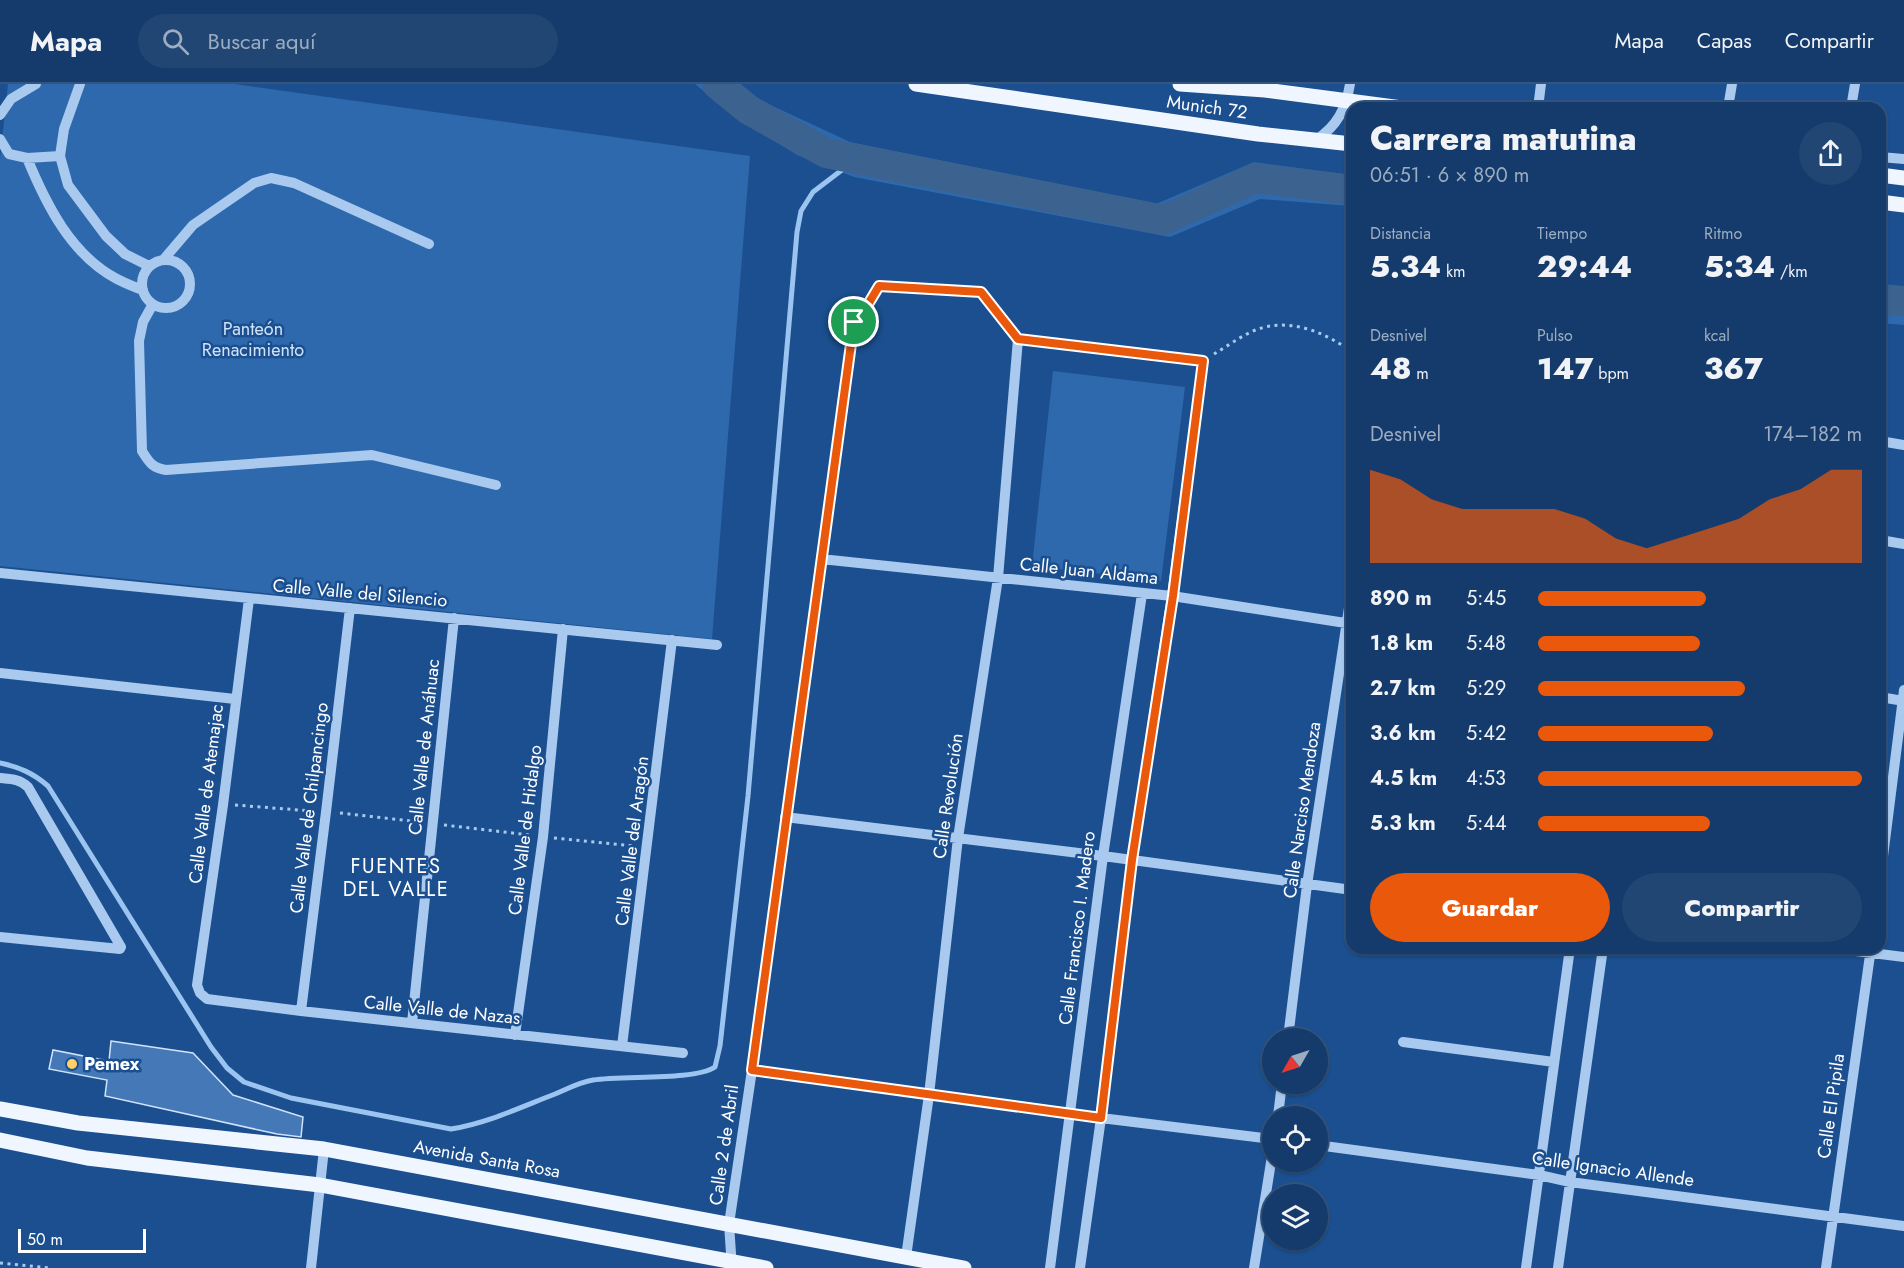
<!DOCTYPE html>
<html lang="es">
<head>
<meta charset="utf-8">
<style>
  body { margin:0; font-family:Jost,sans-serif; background:#214673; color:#f1f3f6; height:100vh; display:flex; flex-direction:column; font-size:22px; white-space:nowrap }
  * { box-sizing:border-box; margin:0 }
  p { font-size:20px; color:#9dadc1 }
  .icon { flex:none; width:33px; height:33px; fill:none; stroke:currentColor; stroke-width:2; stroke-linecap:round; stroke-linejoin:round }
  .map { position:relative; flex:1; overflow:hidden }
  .side { position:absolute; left:1346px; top:18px; width:540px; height:852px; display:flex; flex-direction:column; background:#143b6b; border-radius:18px; box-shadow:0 2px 4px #0004,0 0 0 2px #33557e }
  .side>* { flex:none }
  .needle { width:39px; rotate:231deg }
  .controls { position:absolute; left:1262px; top:944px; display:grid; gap:12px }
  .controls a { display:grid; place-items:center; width:66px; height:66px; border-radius:50%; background:#143b6b; box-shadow:0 2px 4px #0004,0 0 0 2px #33557e; font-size:30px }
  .scale { position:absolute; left:18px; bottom:15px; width:128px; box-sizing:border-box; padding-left:6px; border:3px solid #fff; border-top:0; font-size:16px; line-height:21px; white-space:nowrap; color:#fff; -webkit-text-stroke:4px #1b4f8f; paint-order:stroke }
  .pin { position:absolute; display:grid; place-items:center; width:51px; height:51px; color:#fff; margin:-26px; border:3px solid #fff; border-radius:50%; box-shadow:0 2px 6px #0007 }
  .round { display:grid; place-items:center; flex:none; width:63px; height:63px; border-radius:32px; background:#214673 }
  .head { display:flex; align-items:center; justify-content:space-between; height:102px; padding:0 24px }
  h1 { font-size:33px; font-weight:800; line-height:45px }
  .figures { display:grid; grid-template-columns:repeat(3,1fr); gap:9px; height:102px; padding:6px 24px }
  .figures div { display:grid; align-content:center }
  .figures b { font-size:30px; font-weight:800 }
  .figures small { font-size:16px; font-weight:400 }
  .figures p { font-size:16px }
  .chart { height:168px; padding:12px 24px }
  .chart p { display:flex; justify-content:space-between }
  .chart svg { width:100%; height:108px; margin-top:6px; fill:#ea580c; opacity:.7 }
  .button { display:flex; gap:12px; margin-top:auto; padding:12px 24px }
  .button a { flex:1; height:69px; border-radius:36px; background:#ea580c; color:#fff; font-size:24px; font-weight:800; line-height:69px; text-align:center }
  .button a+a { background:#214673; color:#f1f3f6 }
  ul { padding:0 24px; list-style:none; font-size:20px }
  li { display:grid; grid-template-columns:96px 72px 1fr; align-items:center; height:45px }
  li i { height:15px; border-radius:8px; background:#ea580c }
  header { display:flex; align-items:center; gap:36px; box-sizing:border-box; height:84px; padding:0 30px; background:#143b6b; border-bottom:2px solid #33557e }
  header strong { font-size:28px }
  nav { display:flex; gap:33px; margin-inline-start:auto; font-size:21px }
  .search { width:420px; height:54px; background:#214673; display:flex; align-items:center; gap:15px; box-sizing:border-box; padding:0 21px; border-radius:33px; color:#9dadc1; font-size:22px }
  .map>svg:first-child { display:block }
</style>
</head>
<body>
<header>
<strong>Mapa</strong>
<div class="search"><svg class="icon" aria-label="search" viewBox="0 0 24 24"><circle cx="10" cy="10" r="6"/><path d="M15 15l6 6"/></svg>Buscar aquí</div>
<nav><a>Mapa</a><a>Capas</a><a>Compartir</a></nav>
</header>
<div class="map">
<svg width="1904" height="1184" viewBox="0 0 1904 1184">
  <rect width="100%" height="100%" fill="#1b4f8f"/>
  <path fill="#2e69ad" d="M8,0H235L750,72L712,555L0,482V75Z
    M695,0H738L751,12L850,58L1156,120L1254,78L1351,91V122L1260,115L1170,153L854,93L797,71L730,29Z
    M1880,201L1904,203V241L1880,239Z
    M1053,287L1185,303L1161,497L1032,482Z"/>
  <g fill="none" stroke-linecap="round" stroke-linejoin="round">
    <path stroke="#9cc4f0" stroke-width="5" d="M0,679C19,683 33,689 48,702L211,963L227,984L244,998L291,1014L451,1045C488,1039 521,1023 555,1010C567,1005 580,998 593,996C624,991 694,997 715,983L720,962L748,712L797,148L801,127L813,108L855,76"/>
    <path stroke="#3c6290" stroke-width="30" d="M717,0L749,26L826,69L1164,136L1255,94L1352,106
      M1880,215L1904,217"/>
  </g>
  <path fill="#4478b7" stroke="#cfe3fa" stroke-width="1.5" d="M111,957L193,969L233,1011L303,1033L301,1053L277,1050L105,1012L107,996L49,985L53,966L109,977Z"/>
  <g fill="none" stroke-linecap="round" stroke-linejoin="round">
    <path stroke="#a9c9ee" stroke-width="3" stroke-dasharray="3 4.5" stroke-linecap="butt" d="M1214,270C1226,263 1238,254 1251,248C1285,232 1322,246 1352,268
      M235,721L312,727
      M340,729L420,738
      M444,741L530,751
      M554,754L634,762
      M0,1179L50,1184"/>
    <path stroke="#a9c9ee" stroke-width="10" d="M1538,24L1541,0
      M1728,24L1732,0
      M1851,24L1855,0
      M0,31L11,15L36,0
      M0,55L9,70L27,74L60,72L64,45L80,0
      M1316,56C1337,42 1346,25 1350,0
      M60,72L68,101L106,152L125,170L149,182
      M1880,73L1904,75
      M27,74C46,120 71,171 117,195C125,199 134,203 143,206
      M164,175L193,141L254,99L271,94L294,99L429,160
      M142 200a24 24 0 1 1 48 0a24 24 0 1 1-48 0Z
      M153,220L143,238L139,257L142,367C149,378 152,384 166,386L372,371L496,401
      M1880,357L1904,361
      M1880,456L1904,460
      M821,475L1172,512L1352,540
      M0,489L717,561
      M249,515L223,721L197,901L200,909L207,915L301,927L683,969
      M0,589L235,615
      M1880,613L1904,617
      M0,694C11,695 20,695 28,703L121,863L120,865L0,853
      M785,733L1103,772L1352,806
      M1880,796L1904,606
      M1832,864L1904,873
      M301,927L326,728L350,524
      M412,939L454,534
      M515,951L543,753L563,545
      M1288,954L1307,801L1352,504
      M1403,958L1554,978
      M622,962L672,556
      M752,986L1101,1034L1272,1055
      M1278,1032L1282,999
      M1317,1061L1539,1091L1570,1098L1904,1142
      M906,1173L929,1011L958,754L998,494L1018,255
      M311,1184L324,1065
      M732,1184L729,1140L752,986L854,238L861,232L879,202L981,208L1018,255L1203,277L1172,512L1132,776L1101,1034L1080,1184
      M1050,1184L1103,772L1142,510
      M1254,1184L1272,1072
      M1526,1184L1570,864
      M1558,1184L1603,864
      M1826,1184L1871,864"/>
    <path stroke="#f0f6ff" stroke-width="15" d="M916,0L1258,50L1352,60
      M1180,0L1265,6L1402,24
      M1880,91L1904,94
      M1880,118L1904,121
      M0,1025L78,1039L324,1065L964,1184
      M0,1056L87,1074L320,1101L766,1184"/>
  </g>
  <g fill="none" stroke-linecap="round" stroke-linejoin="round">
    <g stroke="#fff" stroke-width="12">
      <path id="route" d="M879,202L981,208L1018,255L1203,277L1173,512L1132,776L1101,1034L752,986L854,238L861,232Z"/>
    </g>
    <use href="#route" stroke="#ea580c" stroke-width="8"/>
  </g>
  <circle fill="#ffd166" stroke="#1b4f8f" stroke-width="2" cx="72" cy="980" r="6"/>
  <g text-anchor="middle" stroke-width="5" stroke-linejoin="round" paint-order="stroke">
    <g font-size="18" fill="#fff" stroke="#1b4f8f">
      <text transform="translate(1207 23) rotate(8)" y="6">Munich 72</text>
      <text transform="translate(1089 487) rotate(6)" y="6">Calle Juan Aldama</text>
      <text transform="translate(360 509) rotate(5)" y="6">Calle Valle del Silencio</text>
      <text transform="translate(424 663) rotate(-84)" y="6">Calle Valle de Anáhuac</text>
      <text transform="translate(206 710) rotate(-83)" y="6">Calle Valle de Atemajac</text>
      <text transform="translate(948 712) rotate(-82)" y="6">Calle Revolución</text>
      <text transform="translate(309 724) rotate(-83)" y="6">Calle Valle de Chilpancingo</text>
      <text transform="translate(1302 726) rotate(-82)" y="6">Calle Narciso Mendoza</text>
      <text transform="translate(525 746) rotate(-83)" y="6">Calle Valle de Hidalgo</text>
      <text transform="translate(632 757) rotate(-83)" y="6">Calle Valle del Aragón</text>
      <text transform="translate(1077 844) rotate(-83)" y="6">Calle Francisco I. Madero</text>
      <text transform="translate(442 926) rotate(6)" y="6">Calle Valle de Nazas</text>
      <text transform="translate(1831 1022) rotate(-82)" y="6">Calle El Pipila</text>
      <text transform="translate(724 1061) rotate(-82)" y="6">Calle 2 de Abril</text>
      <text transform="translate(487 1075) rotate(10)" y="6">Avenida Santa Rosa</text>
      <text transform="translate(1613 1085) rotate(8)" y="6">Calle Ignacio Allende</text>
    </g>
    <g font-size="18" fill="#cfe3fa" stroke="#1b4f8f">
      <text x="253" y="251">Panteón<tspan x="253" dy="21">Renacimiento</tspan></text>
    </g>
    <g font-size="18" font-weight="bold" fill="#fff" stroke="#1b4f8f" text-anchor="start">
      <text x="84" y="986">Pemex</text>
    </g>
    <g font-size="20" letter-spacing="1.5" fill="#fff" stroke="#1b4f8f">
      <text x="396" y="789">FUENTES<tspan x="396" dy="23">DEL VALLE</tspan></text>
    </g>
  </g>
</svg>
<div class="controls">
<a><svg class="needle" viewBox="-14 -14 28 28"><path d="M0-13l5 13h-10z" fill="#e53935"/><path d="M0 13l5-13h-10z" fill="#9dadc1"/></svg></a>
<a><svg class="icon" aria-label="locate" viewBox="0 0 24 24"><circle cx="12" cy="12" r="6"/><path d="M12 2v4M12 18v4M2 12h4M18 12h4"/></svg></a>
<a><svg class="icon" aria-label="layers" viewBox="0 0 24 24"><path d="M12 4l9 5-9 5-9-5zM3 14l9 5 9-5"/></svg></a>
</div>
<div class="scale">50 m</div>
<div class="pin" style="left:854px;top:238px;background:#1e9e55"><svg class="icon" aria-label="arrive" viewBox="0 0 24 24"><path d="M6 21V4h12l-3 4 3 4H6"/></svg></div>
<section class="side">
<div class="head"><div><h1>Carrera matutina</h1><p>06:51 · 6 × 890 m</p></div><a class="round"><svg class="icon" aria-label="share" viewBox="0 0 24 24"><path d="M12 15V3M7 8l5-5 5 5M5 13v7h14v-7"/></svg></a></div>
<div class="figures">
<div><p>Distancia</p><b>5.34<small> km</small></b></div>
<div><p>Tiempo</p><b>29:44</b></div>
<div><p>Ritmo</p><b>5:34<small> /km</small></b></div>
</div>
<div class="figures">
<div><p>Desnivel</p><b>48<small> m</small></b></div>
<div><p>Pulso</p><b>147<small> bpm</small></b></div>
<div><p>kcal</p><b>367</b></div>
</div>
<div class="chart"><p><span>Desnivel</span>174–182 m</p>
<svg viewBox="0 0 160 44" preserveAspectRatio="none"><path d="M0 44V6L10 10L20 18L30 22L40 22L50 22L60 22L70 26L80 34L90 38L100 34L110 30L120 26L130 18L140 14L150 6L160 6V44z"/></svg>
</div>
<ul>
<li><b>890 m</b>5:45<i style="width:52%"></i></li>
<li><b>1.8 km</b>5:48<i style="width:50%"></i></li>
<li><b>2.7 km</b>5:29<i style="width:64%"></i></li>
<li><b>3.6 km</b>5:42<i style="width:54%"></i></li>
<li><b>4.5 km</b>4:53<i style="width:100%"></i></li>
<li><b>5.3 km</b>5:44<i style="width:53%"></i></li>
</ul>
<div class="button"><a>Guardar</a><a>Compartir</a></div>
</section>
</div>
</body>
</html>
